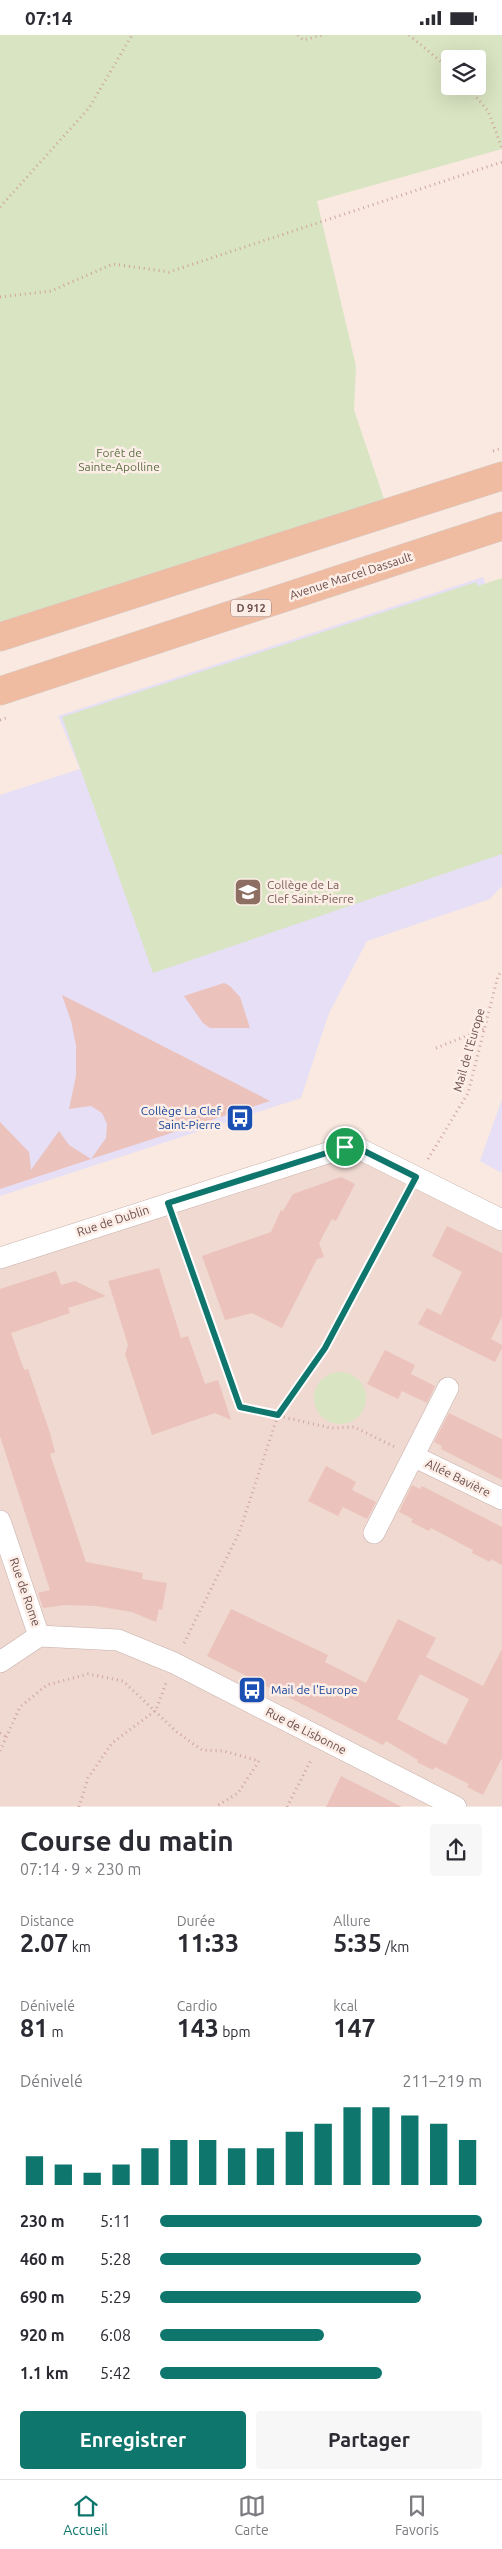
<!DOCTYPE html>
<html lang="fr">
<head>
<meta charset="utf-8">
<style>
  body { margin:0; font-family:Ubuntu,sans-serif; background:#f7f7f7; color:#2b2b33; height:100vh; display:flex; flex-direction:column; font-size:19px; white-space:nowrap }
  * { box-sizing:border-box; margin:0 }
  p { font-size:16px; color:#7c7c81 }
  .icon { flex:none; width:28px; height:28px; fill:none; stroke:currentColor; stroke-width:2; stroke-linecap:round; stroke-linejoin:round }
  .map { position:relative; height:1772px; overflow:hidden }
  .panel { display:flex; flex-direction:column; background:#fff; flex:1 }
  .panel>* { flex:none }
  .tools { position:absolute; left:441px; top:15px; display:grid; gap:10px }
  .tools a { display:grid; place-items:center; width:45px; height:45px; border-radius:5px; background:#fff; box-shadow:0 5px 20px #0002; font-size:25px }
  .pin { position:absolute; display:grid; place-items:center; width:42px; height:42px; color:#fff; margin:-21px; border:2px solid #fff; border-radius:50%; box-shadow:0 1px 5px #0007 }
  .round { display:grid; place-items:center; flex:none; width:52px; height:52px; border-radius:5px; background:#f7f7f7 }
  .summary { display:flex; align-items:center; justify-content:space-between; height:85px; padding:0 20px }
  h1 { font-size:28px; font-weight:600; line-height:38px }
  .metrics { display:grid; grid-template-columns:repeat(3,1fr); gap:8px; height:85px; padding:5px 20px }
  .metrics div { display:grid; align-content:center }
  .metrics b { font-size:25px; font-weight:600 }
  .metrics small { font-size:14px; font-weight:400 }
  .metrics p { font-size:14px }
  .chart { height:140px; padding:10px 20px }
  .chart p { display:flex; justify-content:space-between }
  .chart svg { width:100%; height:90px; margin-top:5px; stroke:#0f766e; stroke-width:6 }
  .cta { display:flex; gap:10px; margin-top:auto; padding:10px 20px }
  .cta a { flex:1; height:58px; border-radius:5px; background:#0f766e; color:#fff; font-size:20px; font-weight:600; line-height:58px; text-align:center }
  .cta a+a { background:#f7f7f7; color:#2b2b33 }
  ul { padding:0 20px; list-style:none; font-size:16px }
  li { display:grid; grid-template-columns:80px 60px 1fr; align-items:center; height:38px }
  li i { height:12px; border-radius:6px; background:#0f766e }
  .status { display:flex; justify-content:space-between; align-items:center; height:35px; padding:0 25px; background:#fff; direction:ltr }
  .status svg { height:14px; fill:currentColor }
  .dock { display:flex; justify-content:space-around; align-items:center; height:70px; border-top:1px solid #e1e1e2; background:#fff; font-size:14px; color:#7c7c81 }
  .dock a { display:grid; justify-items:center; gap:2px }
  .dock .selected { color:#0f766e }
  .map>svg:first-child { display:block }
</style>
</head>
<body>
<div class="status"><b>07:14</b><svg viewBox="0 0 49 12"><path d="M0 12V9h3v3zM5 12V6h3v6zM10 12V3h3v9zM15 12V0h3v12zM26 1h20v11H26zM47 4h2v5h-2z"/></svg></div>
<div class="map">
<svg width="502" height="1772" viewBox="0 0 502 1772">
  <rect width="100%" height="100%" fill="#f9e9e1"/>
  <path fill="#efd9d1" d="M362,1104L502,1175V1771H0V1224Z"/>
  <path fill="#e6dff5" d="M483,542L502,590V851L490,864L367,906L329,978L301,1063L0,1161V760L80,734L58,681Z
    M502,1064V1138L480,1126Z"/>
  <path fill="#d9e4c2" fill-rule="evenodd" d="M0,0H502V114L317,166L356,331L354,375L384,464L0,587ZM450,24H478V51H450Z
    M502,543V819L153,938L62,682L476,547L478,551Z
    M314 1363a26 26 0 1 1 52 0a26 26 0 1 1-52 0Z"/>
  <path fill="#ebc2bc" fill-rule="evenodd" d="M224,948L230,951L240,962L250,993H210L203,988L184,961Z
    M62,960L102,980L270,1066L91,1124L106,1103L107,1089L102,1078L91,1071L69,1074L76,1041V1010L71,986Z
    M0,1087L29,1117L31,1135L59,1096L69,1110L91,1124L0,1154Z
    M341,1142L355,1149L336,1186L332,1184L319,1208L324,1222L317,1224L282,1293L252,1278L225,1285L202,1221L271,1197L281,1175L283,1176L293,1159Z
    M447,1191L502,1218V1282L491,1304L502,1310V1313L495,1327L418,1289L427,1273L441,1280L462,1237L432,1221Z
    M159,1233L181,1303L188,1301L205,1349L218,1345L231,1385L215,1378L152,1400L125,1319L128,1310L108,1246Z
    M56,1236L61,1250L75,1246L106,1261L68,1273L70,1278L11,1298L24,1335L28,1334L50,1398L55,1417L50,1419L86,1527L143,1538L142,1544L167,1548L162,1575L159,1574L156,1587L132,1577L96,1571L65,1570L43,1573L38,1558L50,1555L0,1401V1254Z
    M385,1315L415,1330L411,1339L435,1351L427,1368L402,1356L398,1364L367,1349Z
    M449,1378L502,1404V1445L441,1414L442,1411L434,1407Z
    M326,1431L356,1447L352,1455L376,1467L367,1484L343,1472L338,1481L308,1466Z
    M412,1450L420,1454L422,1451L502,1492V1530L491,1524L490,1527L472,1518L473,1515L431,1493L429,1496L411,1487L413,1484L399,1477Z
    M231,1574L328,1620L325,1627L366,1648L398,1584L436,1603L426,1622L483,1651L502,1614V1723L483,1760L467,1752L469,1749L435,1732L433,1735L417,1727L418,1725L386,1706L383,1710L207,1621ZM420,1639L469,1664L446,1710L397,1684Z
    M341,1741L402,1772H326Z"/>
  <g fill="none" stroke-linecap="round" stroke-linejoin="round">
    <g stroke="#c7afaa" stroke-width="22">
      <path id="minor" d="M0,1223L352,1110L502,1185
        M413,1421L502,1464
        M0,1486L39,1601
        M374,1498L448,1353
        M39,1601L118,1605L174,1628L456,1772
        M0,1627L39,1601"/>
    </g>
    <g stroke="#d3cac9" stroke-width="29">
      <path id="primary" d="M0,602L502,441
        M0,656L502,491"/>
    </g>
    <path stroke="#cfa5a0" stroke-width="3" stroke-dasharray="1 4" stroke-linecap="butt" d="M298,0L303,5L323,0
      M409,0L450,34
      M467,51L488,76L502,113
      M0,172L89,73L132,0
      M0,262L51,256L113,229L169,237L502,127
      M493,416L502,413
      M0,685L9,682
      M436,1013L484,994
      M428,1124L468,1058L498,941L502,936
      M175,1188L240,1372L331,1393L354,1392L395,1412
      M184,1608L239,1498L278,1380L325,1313L406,1162
      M0,1698L5,1701
      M0,1716L20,1672L47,1650L88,1639L123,1646L177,1697L202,1715L224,1716L259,1726L238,1758L215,1772
      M79,1772L88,1743L112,1708L156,1675L166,1648
      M287,1772L312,1723"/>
    <use href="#minor" stroke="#fff" stroke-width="21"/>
    <use href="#primary" stroke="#f0bca1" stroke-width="28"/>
  </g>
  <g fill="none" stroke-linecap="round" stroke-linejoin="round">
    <g stroke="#fff" stroke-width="10">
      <path id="route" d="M352,1110L416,1142L325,1313L278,1380L240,1372L168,1168Z"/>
    </g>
    <use href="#route" stroke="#0f766e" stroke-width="6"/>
  </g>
  <defs>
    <g id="school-square" transform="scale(1.4375)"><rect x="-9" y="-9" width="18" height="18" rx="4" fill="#8d6e63" stroke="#fceee7"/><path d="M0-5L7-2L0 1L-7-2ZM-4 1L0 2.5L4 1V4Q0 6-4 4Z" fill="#fff"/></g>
    <g id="bus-square" transform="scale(1.4375)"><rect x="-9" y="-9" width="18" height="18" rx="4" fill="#1a4fb4" stroke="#fceee7"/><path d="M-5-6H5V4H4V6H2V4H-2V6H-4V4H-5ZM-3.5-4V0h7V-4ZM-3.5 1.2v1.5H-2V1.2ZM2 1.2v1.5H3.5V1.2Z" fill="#fff"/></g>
  </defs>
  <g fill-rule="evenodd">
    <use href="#school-square" x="248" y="857"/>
    <use href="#bus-square" x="240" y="1083"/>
    <use href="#bus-square" x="252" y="1655"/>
  </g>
  <g text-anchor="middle" stroke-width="5" stroke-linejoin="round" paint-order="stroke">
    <rect fill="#fceee7" stroke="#987e7a" stroke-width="1" x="231" y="564.5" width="40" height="17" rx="4"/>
    <g font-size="11" font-weight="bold" fill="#6d4e4b">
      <text x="251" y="577">D 912</text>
    </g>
    <g font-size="12" fill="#5e7145" stroke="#fceee7">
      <text x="119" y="422">Forêt de<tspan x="119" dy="14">Sainte-Apolline</tspan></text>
    </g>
    <g font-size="12" fill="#6d4e4b" stroke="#fceee7">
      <text transform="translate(351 541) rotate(-18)" y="4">Avenue Marcel Dassault</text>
      <text transform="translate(469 1015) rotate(-74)" y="4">Mail de l'Europe</text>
      <text transform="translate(113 1186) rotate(-18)" y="4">Rue de Dublin</text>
      <text transform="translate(458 1443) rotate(26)" y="4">Allée Bavière</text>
      <text transform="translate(25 1557) rotate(71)" y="4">Rue de Rome</text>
      <text transform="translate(306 1696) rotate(27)" y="4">Rue de Lisbonne</text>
    </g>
    <g font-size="12" fill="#785e54" stroke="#fceee7" text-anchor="start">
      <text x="267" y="854">Collège de La<tspan x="267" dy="14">Clef Saint-Pierre</tspan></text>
    </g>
    <g font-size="12" fill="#164399" stroke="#fceee7" text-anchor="end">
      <text x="221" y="1080">Collège La Clef<tspan x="221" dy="14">Saint-Pierre</tspan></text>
      <text x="271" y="1659" text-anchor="start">Mail de l'Europe</text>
    </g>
  </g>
</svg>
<div class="tools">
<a><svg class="icon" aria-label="layers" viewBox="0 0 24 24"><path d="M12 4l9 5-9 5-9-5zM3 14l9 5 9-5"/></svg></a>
</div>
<div class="pin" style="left:345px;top:1112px;background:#1e9e55"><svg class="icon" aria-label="arrive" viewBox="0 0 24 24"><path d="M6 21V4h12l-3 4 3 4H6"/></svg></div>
</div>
<section class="panel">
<div class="summary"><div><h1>Course du matin</h1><p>07:14 · 9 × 230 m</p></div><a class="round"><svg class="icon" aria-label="share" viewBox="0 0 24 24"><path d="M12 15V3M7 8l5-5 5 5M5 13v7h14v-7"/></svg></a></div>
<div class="metrics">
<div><p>Distance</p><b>2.07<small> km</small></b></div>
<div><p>Durée</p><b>11:33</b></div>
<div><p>Allure</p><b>5:35<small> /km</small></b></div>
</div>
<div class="metrics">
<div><p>Dénivelé</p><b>81<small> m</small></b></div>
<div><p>Cardio</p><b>143<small> bpm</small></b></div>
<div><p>kcal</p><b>147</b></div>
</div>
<div class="chart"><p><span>Dénivelé</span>211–219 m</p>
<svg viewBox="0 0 160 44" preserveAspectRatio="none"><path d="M5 44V30M15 44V34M25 44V38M35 44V34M45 44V26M55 44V22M65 44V22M75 44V26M85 44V26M95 44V18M105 44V14M115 44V6M125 44V6M135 44V10M145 44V14M155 44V22"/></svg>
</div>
<ul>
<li><b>230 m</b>5:11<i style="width:100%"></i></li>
<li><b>460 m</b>5:28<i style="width:81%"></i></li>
<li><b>690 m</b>5:29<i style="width:81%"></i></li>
<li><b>920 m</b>6:08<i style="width:51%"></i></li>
<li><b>1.1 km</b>5:42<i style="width:69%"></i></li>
</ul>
<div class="cta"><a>Enregistrer</a><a>Partager</a></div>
</section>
<nav class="dock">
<a class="selected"><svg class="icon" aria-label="home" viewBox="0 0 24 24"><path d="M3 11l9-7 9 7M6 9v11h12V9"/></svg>Accueil</a>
<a><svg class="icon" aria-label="map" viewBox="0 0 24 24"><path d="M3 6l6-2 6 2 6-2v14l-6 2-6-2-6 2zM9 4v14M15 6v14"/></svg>Carte</a>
<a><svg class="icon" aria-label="saved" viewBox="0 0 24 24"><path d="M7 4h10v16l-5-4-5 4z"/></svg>Favoris</a>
</nav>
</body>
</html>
